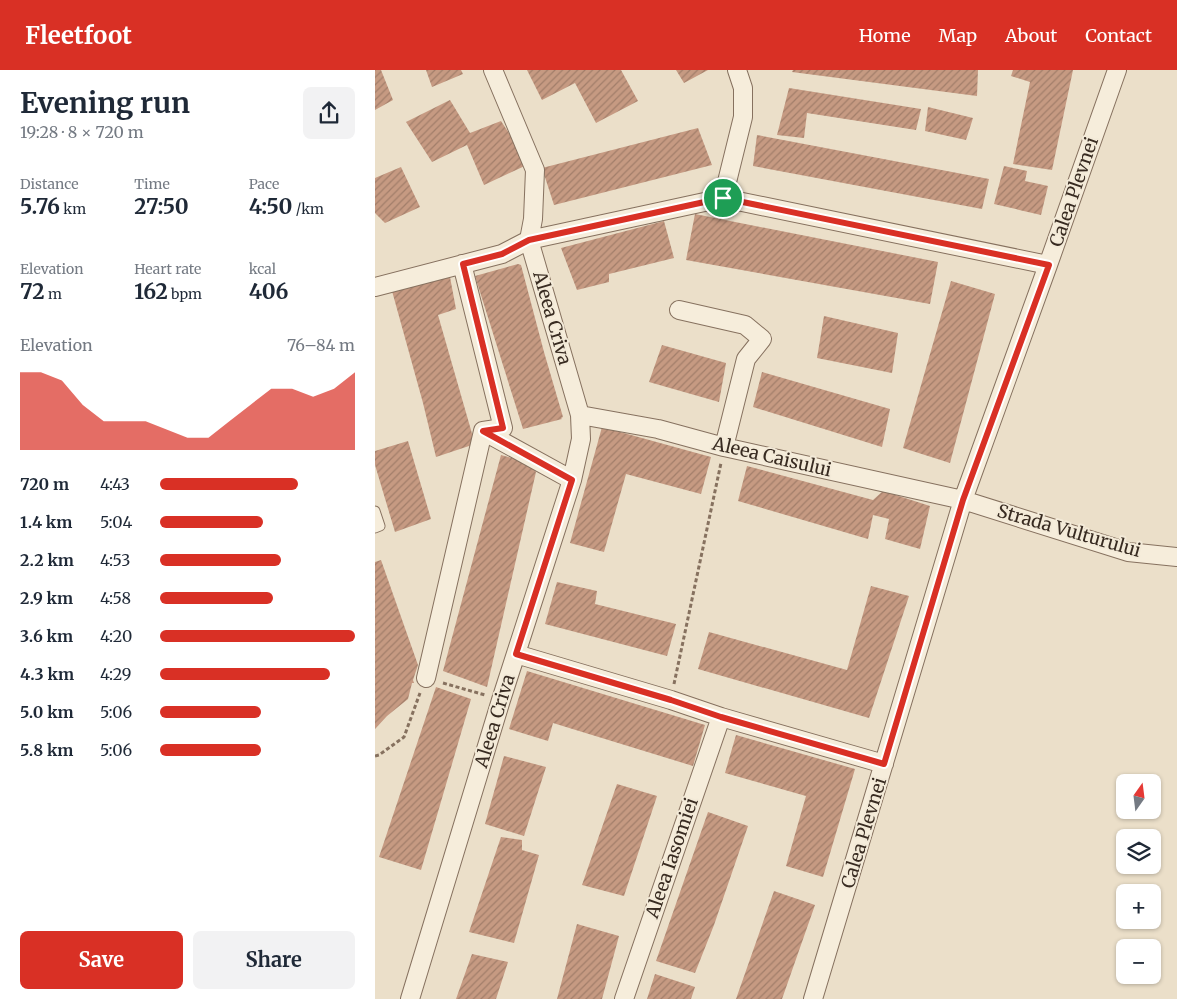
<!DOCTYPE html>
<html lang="en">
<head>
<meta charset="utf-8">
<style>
  body { margin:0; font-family:Merriweather,serif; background:#f2f2f3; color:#1f2937; height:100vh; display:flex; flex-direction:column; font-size:19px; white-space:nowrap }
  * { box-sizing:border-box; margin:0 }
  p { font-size:16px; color:#747a83 }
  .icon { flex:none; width:28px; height:28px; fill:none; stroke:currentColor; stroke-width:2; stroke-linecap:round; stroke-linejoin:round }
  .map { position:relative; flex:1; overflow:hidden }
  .details { display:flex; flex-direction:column; background:#fff; width:375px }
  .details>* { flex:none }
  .needle { width:32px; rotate:14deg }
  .tools { position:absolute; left:741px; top:704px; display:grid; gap:10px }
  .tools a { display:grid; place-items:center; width:45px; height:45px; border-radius:8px; background:#fff; box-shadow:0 1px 4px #0004; font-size:25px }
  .pin { position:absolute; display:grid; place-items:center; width:42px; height:42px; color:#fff; margin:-21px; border:2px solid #fff; border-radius:50%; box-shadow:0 1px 5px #0007 }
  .round { display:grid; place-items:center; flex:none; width:52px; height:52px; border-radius:8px; background:#f2f2f3 }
  .summary { display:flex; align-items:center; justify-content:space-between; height:85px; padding:0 20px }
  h1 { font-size:28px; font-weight:700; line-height:38px }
  .metrics { display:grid; grid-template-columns:repeat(3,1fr); gap:8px; height:85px; padding:5px 20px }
  .metrics div { display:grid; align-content:center }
  .metrics b { font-size:21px; font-weight:700 }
  .metrics small { font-size:14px; font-weight:400 }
  .metrics p { font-size:14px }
  .chart { height:140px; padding:10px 20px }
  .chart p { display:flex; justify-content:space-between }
  .chart svg { width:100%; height:90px; margin-top:5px; fill:#d93025; opacity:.7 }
  .action { display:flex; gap:10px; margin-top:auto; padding:10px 20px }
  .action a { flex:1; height:58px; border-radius:8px; background:#d93025; color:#fff; font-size:20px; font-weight:700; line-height:58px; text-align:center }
  .action a+a { background:#f2f2f3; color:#1f2937 }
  ul { padding:0 20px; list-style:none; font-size:16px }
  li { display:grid; grid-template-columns:80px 60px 1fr; align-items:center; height:38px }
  li i { height:12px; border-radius:6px; background:#d93025 }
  header { display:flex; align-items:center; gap:30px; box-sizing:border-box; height:70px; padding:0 25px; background:#d93025; color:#fff }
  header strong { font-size:24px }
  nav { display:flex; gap:28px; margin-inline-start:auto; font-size:18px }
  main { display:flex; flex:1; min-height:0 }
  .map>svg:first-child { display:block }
</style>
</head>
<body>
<header>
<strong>Fleetfoot</strong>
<nav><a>Home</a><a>Map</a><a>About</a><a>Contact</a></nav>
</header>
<main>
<section class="details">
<div class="summary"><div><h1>Evening run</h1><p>19:28 · 8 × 720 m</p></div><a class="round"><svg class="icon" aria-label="share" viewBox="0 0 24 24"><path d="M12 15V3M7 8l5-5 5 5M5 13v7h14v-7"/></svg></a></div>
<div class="metrics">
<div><p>Distance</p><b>5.76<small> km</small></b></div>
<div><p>Time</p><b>27:50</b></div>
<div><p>Pace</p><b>4:50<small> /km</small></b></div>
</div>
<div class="metrics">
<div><p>Elevation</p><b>72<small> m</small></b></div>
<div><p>Heart rate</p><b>162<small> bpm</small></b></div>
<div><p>kcal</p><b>406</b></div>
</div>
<div class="chart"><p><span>Elevation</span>76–84 m</p>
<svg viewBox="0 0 160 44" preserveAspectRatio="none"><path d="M0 44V6L10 6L20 10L30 22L40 30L50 30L60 30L70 34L80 38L90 38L100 30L110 22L120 14L130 14L140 18L150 14L160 6V44z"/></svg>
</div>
<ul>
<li><b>720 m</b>4:43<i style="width:71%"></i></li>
<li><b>1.4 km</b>5:04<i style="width:53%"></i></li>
<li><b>2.2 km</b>4:53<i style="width:62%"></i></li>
<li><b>2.9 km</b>4:58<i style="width:58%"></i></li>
<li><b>3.6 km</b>4:20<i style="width:100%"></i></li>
<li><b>4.3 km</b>4:29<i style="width:87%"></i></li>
<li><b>5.0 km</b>5:06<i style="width:52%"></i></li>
<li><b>5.8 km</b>5:06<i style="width:52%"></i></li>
</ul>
<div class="action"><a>Save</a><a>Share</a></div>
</section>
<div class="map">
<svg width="802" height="929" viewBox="0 0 802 929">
  <defs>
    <pattern id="building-hatch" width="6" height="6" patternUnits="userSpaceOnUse" patternTransform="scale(1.25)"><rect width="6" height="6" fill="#c69a82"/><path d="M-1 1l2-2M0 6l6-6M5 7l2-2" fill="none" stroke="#a27e6a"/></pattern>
  </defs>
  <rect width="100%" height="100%" fill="#ebdfc9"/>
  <path fill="url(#building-hatch)" d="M0,0H6L18,30L0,40Z
    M51,0H86L88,4L57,17Z
    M152,0H246L263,31L221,53L200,13L167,30Z
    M301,0H333L309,13Z
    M418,0H603L602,26L417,2Z
    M638,0H698L677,100L638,94L655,12L636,6Z
    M414,18L546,39L541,60L432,43L429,68L402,65Z
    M75,30L95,63L126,51L154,94L109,115L92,75L57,92L31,52Z
    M553,37L598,48L591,70L550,61Z
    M323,58L337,95L179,135L167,98Z
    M382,65L614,109L607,139L378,96Z
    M629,96L652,101L650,111L673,116L666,145L619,134Z
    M26,97L45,137L10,153L0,143V108Z
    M320,144L563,192L555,234L311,190Z
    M289,151L299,188L234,204V212L202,220L186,178Z
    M143,194L146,195L169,282L188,347L186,348L187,349L148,359L100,206Z
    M73,207H75L81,239L63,245L100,374L61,387L48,333L17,221Z
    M576,211L620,224L575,393L528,378Z
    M449,246L523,263L517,303L442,288Z
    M287,275L351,293L344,332L274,312Z
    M387,302L515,339L507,377L378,337Z
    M227,357L336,387L326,424L251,404L229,482L195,473Z
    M33,371L56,449L20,462L0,395V381Z
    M126,385L154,393L161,402L112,617L68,601Z
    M372,396L498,430L508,421L555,436L545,479L510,469L514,449L498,445L493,469L363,431Z
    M6,490L43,595L38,610L39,613H37L33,629L12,646L0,659V492Z
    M182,512L222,521L220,534L301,554L292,586L170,554Z
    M496,516L534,526L494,648L323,599L334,562L472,600Z
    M152,601L330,655L318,696L178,653L173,671L134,659Z
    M61,617L96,629L46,800L4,787Z
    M361,665L480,699L448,807L411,796L431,726L350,703Z
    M129,686L171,697L149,766L110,754Z
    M242,714L282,726L249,826L207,815Z
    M333,742L373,756L339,855L320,903L281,891Z
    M126,767L147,770V780L164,785L139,873L94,862Z
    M399,821L440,835L407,929H361Z
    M202,854L244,866L227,929H182Z
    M97,884L133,892L121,929H81Z
    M280,904L320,917L316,929H272Z"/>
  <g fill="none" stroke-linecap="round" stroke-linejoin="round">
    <g stroke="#86715f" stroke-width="11">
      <path id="service" d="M0,441L5,456L0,458"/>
    </g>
    <g stroke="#86715f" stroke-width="20">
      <path id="minor" d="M348,128L368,47V18L362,0
        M0,217L127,184L154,170L348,128L673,195
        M304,240L370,255L387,269L371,289L349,377
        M205,345L283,359L349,377L588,430L753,482L802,487
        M108,361L197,410
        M141,584L296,630L346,647L509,694
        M51,608L108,361L128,358L87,194
        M35,929L126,630L197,410L206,369L205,345L154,170L158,149L160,100L118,0
        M249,929L346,647
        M438,929L588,430L673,195L742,0"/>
    </g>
    <path stroke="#86715f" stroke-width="3" stroke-dasharray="4 2.5" stroke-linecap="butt" d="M68,613L110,625
      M299,614L346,393
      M0,686L4,685L29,667L45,623"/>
    <use href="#service" stroke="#f6eddb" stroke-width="9"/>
    <use href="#minor" stroke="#f6eddb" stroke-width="18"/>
  </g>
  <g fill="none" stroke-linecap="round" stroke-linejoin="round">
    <g stroke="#fff" stroke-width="10">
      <path id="route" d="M348,128L674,195L588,430L509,694L346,647L296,630L141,584L197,410L108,361L128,358L88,194L127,184L154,170Z"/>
    </g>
    <use href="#route" stroke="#d93025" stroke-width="6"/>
  </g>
  <g text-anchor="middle" stroke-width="4" stroke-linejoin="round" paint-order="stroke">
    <g font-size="18" fill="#382b21" stroke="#f3ead8">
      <text transform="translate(699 122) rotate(-71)" y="6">Calea Plevnei</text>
      <text transform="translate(177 248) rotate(74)" y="6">Aleea Criva</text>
      <text transform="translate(397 387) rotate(13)" y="6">Aleea Caisului</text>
      <text transform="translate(694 461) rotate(16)" y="6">Strada Vulturului</text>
      <text transform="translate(120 651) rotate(-73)" y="6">Aleea Criva</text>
      <text transform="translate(489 763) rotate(-73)" y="6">Calea Plevnei</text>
      <text transform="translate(297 788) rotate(-71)" y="6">Aleea Iasomiei</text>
    </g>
  </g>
</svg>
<div class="tools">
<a><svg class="needle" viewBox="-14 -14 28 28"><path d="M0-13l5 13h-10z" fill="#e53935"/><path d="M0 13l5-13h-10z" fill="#747a83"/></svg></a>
<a><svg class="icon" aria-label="layers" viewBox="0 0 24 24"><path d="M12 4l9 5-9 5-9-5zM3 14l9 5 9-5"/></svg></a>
<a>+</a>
<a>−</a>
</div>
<div class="pin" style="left:348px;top:128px;background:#1e9e55"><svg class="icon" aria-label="arrive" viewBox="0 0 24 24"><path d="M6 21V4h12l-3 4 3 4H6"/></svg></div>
</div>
</main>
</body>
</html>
